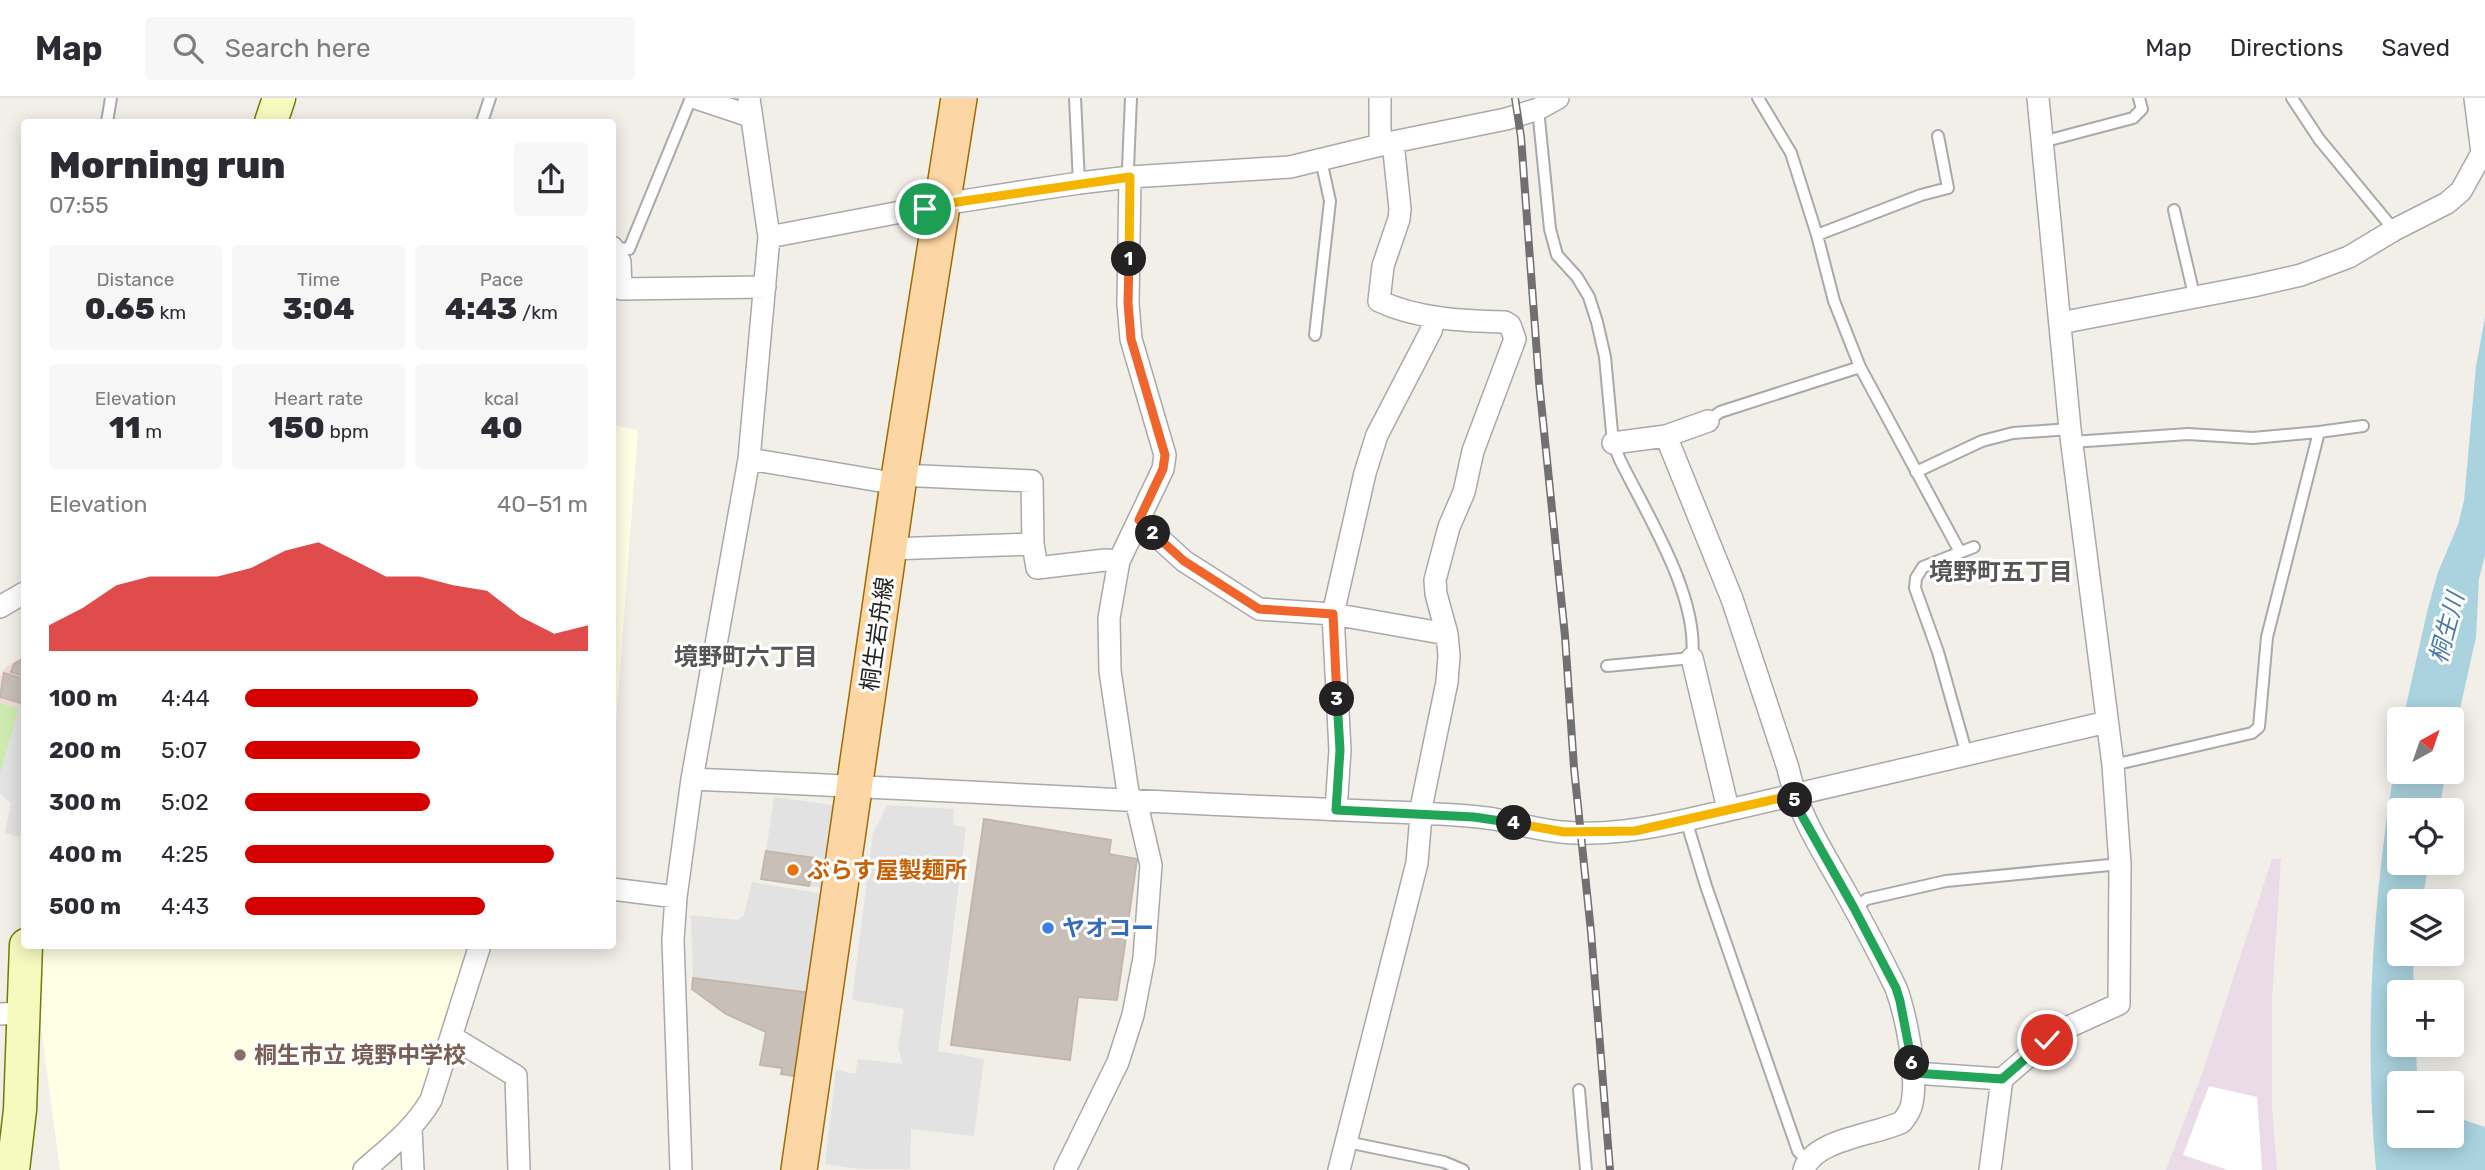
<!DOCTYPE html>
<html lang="en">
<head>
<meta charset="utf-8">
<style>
  body { margin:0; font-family:Rubik,"Noto Sans JP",sans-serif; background:#f7f7f7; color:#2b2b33; height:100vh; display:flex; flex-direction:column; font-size:26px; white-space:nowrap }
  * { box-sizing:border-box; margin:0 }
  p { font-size:23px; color:#7c7c81 }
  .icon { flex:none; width:38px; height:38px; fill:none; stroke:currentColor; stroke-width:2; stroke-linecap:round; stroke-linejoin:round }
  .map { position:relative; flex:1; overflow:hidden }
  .details { position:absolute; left:21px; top:21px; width:595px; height:830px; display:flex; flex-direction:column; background:#fff; border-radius:7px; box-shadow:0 4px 18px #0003 }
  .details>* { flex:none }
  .needle { width:46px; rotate:40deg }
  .tools { position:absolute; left:2387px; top:609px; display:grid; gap:14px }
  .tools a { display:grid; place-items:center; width:77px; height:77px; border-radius:7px; background:#fff; box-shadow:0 4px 18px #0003; font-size:35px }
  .pin { position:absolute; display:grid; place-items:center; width:60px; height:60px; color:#fff; margin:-30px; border:4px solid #fff; border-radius:50%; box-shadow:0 2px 7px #0007 }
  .km { position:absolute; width:35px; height:35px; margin:-18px; border-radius:50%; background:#222; color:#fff; font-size:19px; line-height:35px; text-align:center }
  .round { display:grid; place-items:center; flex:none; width:74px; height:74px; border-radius:7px; background:#f7f7f7 }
  .summary { display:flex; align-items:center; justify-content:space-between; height:119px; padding:0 28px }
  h1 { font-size:38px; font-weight:800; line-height:52px }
  .stats { display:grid; grid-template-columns:repeat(3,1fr); gap:10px; height:119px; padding:7px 28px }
  .stats div { display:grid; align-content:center; border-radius:7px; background:#f7f7f7; text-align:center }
  .stats b { font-size:30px; font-weight:800 }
  .stats small { font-size:19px; font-weight:400 }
  .stats p { font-size:19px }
  .chart { height:196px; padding:14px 28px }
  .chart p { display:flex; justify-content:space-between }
  .chart svg { width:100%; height:126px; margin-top:7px; fill:#d40000; opacity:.7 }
  ul { padding:0 28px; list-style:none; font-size:23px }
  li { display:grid; grid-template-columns:112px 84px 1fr; align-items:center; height:52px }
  li i { height:18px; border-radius:9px; background:#d40000 }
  header { display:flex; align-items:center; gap:42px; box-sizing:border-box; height:98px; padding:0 35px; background:#fff; border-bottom:2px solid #e1e1e2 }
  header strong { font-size:33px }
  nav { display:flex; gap:38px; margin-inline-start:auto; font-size:24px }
  .search { width:490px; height:63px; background:#f7f7f7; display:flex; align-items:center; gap:18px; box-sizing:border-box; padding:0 24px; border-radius:7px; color:#7c7c81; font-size:26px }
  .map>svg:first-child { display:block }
</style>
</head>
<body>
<header>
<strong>Map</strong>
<div class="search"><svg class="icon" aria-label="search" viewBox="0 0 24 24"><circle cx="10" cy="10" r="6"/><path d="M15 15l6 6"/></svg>Search here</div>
<nav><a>Map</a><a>Directions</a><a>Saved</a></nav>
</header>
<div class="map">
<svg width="2485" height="1072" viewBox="0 0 2485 1072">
  <rect width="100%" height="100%" fill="#f2efe9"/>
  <path fill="#f2dad9" d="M24,559V611L0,605V578L6,569Z"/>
  <path fill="#ebdbe8" d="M2281,760L2272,901V1009L2277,1072H2166L2202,976L2272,761Z"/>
  <path fill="#ffffe5" d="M613,327L638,332L613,665L612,327Z
    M42,847H468L421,1000L406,1026L353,1072H60L39,914Z"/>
  <path fill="#cdebb0" d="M0,605L19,610L0,677Z"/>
  <path fill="#e2e2e2" d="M19,610L24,611V723L20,739L5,735L11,704L5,701L0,694V677Z
    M774,699L847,709L835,792L809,788L814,760L766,753Z
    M887,707L954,711L953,727L966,729L938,953L984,961L974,1038L911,1031L910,1071H859L825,1066L836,972L855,976L858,961L903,966L898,950L904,911L852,902L873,735Z
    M752,784L836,798L821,895L693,880L691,817L737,822L744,817Z"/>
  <path fill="#aad3df" d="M2485,219V457L2479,481L2476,539L2452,647V621H2403L2428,510L2438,474L2458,427L2464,403L2476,268Z
    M2399,643V674H2446L2439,712H2399V765H2429L2422,803H2399V856H2413L2414,894H2399V947H2416L2417,975L2424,985H2399V1038H2452V1015L2458,1020L2485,1029V1072H2376C2363,929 2374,784 2399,643Z"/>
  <path fill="#fff" d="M2209,988L2257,999L2262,1072H2228L2183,1057Z"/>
  <path fill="#c7bfb8" stroke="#c4b6ab" stroke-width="2" d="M24,560V578L11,574L14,566Z
    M4,575L24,581V606L0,599Z
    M984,721L1111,742L1109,756L1137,761L1117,902L1078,899L1070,962L951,947Z
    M766,753L815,760L809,788L761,781Z
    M693,880L812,895L800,979L781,976L782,970L760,967L766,934L726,916L692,891Z"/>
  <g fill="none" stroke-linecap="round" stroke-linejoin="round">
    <g stroke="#a9a9a9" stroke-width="14">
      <path id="lane" d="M1075,0L1079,85
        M1758,0L1791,55L1817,137L1834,203L1860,269
        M2292,0L2319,41L2394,132
        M1538,11L1550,131L1557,157L1577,179L1589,199L1597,224L1605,259L1613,345L1620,362C1647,417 1699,498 1692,560L1607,568
        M107,24L111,0
        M482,24L490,0
        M2042,44L2133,20L2142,11L2139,0
        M1130,79L1128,70L1131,0
        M2174,112L2195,201
        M1817,137L1921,97L1948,90L1938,38
        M614,150L629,151L691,0
        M1315,237L1330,103L1321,62
        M1708,323L1720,314L1860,269L1960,454
        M2072,344L2188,336L2253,340L2319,334L2363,328
        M1916,374L1982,343L2013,335L2070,331
        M1967,657L1938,554L1915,490L1916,480L1923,469L1974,449
        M2113,667L2252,635L2259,629L2267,539L2319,334
        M1686,722L1706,788L1798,1053L1807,1063
        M1854,810L1867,801L1946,783L2120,766
        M1579,992L1586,1072
        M1347,1044L1444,1064L1463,1072"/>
    </g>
    <g stroke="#a9a9a9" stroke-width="24">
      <path id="street" d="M696,0L750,18
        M1380,47V0
        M769,139L943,106L1079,85L1130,79L1290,69L1393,44L1506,21L1538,11L1558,0
        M612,149L620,164L621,191L765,189
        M2060,225L2253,188L2301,177L2349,159L2394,132L2447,105L2461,93L2482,55L2475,0
        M1666,338L1732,501L1788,670C1798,717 1822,752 1845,793C1863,825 1880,857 1896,890C1906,917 1918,977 1912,1005C1911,1012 1906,1019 1902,1024C1876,1037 1813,1041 1804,1072
        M1613,345L1666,338L1708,323
        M749,361L898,386
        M1139,422L1184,463L1259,511L1333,516L1447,536
        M1033,446L1037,470L1105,462L1119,463
        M889,451L1033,446L1032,383L899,377
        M0,509L24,495
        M1692,560L1728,711
        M692,681C933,691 1174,706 1415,715C1441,716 1468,717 1494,721C1516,725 1538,732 1561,734C1604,738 1645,731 1686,722L2107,624
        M1129,701L1110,573L1109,520L1119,463L1163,371L1165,357L1131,241L1128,206L1130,79
        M1336,712L1340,652L1333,516L1365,375L1377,337L1431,233L1434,219
        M612,791L676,799
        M0,916L23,915
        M452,939L516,978L519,1072
        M1914,975L2002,981
        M411,1030L413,1072
        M364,1072C389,1050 414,1031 431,1002L480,847
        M681,1072L673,842L676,799L692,681L749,361L769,139L749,0
        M1065,1072L1118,964L1133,917L1144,860L1151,767L1136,702
        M1339,1072L1417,765L1422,705L1447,584L1449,558L1447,536L1436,496L1435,482L1449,429L1464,394L1473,353L1515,241L1510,227L1505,224C1463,223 1417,221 1379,203L1383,168L1399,121L1400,111L1393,44
        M1990,1072L2002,981L2047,942L2064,931L2119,906L2120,766L2113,667L2070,331L2038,0"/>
    </g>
    <g stroke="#707d05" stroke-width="35">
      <path id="secondary" d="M271,24L279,0
        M13,1072L20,1012L26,847"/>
    </g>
    <g stroke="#a06b00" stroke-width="38">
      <path id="primary" d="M799,1072L898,386L959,0"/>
    </g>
    <use href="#lane" stroke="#fff" stroke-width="10"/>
    <use href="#street" stroke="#fff" stroke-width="21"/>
    <use href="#secondary" stroke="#f7fabf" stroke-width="32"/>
    <use href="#primary" stroke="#fcd6a4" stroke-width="35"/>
    <g stroke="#707070" stroke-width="8">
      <path id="rail" d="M1515,0L1521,39L1539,284L1565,538L1574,670L1591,834L1610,1072"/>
    </g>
    <use href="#rail" stroke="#fff" stroke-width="5" stroke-dasharray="16" stroke-linecap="butt"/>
  </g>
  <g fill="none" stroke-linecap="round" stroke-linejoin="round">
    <g stroke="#fff" stroke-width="14">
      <path id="split-1" d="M925,111L957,104L1130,79L1129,161"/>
    </g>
    <g stroke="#fff" stroke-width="14">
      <path id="split-2" d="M1129,161L1128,205L1131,241L1165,357L1163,371L1139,422L1153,435"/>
    </g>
    <g stroke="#fff" stroke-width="14">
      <path id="split-3" d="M1153,435L1184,463L1259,511L1333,516L1337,601"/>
    </g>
    <g stroke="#fff" stroke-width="14">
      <path id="split-4" d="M1337,601L1340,652L1336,712L1474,719L1514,725"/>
    </g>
    <g stroke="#fff" stroke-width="14">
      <path id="split-5" d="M1514,725L1564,734L1635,733L1794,697L1795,702"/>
    </g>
    <g stroke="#fff" stroke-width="14">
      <path id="split-6" d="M1795,702L1801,716L1854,810L1896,890L1900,903L1912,965"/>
    </g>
    <g stroke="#fff" stroke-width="14">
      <path id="split-7" d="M1912,965L1914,975L2002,981L2047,942"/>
    </g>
    <use href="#split-1" stroke="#f5b400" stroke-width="9"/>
    <use href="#split-2" stroke="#f0652b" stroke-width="9"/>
    <use href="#split-3" stroke="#f0652b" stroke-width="9"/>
    <use href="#split-4" stroke="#22a559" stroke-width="9"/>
    <use href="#split-5" stroke="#f5b400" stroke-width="9"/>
    <use href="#split-6" stroke="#22a559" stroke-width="9"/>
    <use href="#split-7" stroke="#22a559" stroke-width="9"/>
  </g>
  <circle fill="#e8710a" stroke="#fff" stroke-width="2.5" cx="793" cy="772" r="7"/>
  <circle fill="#3f7fe0" stroke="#fff" stroke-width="2.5" cx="1048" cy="830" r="7"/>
  <circle fill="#8d6e63" stroke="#fff" stroke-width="2.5" cx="240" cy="957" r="7"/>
  <g text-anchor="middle" stroke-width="6" stroke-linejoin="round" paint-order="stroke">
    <g font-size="23" fill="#222" stroke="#fff">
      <text transform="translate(877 536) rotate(-82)" y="8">桐生岩舟線</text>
    </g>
    <g font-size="23" font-weight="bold" fill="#c56008" stroke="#fff" text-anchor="start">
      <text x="807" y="780">ぶらす屋製麺所</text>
    </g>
    <g font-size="23" font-weight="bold" fill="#366cbe" stroke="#fff" text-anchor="start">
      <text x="1062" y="838">ヤオコー</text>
    </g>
    <g font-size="23" font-weight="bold" fill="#785e54" stroke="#fff" text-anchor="start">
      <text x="254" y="965">桐生市立 境野中学校</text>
    </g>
    <g font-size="24" font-weight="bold" fill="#555" stroke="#fff">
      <text x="2001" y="482">境野町五丁目</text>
      <text x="746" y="567">境野町六丁目</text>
    </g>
    <g font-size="24" font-style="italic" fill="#4a7aab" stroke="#fff">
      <text transform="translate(2447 530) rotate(-75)" y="8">桐生川</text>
    </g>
  </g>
</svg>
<div class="tools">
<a><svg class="needle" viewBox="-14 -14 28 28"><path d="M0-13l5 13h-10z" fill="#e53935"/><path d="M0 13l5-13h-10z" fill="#7c7c81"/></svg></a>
<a><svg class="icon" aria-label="locate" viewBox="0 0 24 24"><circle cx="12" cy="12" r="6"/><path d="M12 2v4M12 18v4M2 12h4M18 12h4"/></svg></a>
<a><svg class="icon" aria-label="layers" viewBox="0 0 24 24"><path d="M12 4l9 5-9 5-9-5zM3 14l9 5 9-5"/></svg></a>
<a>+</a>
<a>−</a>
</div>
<div class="pin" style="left:925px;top:111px;background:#1e9e55"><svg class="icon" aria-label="arrive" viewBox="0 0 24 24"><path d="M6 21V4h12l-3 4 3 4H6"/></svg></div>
<div class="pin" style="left:2047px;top:942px;background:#d93025"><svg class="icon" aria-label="check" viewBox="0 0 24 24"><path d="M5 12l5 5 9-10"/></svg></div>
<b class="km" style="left:1129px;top:161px">1</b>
<b class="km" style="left:1153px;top:435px">2</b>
<b class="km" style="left:1337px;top:601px">3</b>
<b class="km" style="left:1514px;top:725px">4</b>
<b class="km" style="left:1795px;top:702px">5</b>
<b class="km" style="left:1912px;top:965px">6</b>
<section class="details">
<div class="summary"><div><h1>Morning run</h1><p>07:55</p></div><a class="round"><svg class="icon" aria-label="share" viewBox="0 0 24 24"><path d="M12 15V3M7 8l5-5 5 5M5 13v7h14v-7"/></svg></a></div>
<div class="stats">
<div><p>Distance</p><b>0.65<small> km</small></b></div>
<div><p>Time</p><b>3:04</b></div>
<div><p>Pace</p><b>4:43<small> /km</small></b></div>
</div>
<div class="stats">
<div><p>Elevation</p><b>11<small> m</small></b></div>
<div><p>Heart rate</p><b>150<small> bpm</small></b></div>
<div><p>kcal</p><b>40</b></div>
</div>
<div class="chart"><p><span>Elevation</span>40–51 m</p>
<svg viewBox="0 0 160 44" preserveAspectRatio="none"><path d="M0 44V35L10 29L20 21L30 18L40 18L50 18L60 15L70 9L80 6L90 12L100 18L110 18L120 21L130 23L140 32L150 38L160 35V44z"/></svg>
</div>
<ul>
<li><b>100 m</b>4:44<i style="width:68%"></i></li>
<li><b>200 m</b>5:07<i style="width:51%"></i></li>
<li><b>300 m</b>5:02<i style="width:54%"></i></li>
<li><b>400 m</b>4:25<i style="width:90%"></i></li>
<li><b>500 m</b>4:43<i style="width:70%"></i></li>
</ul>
</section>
</div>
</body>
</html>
